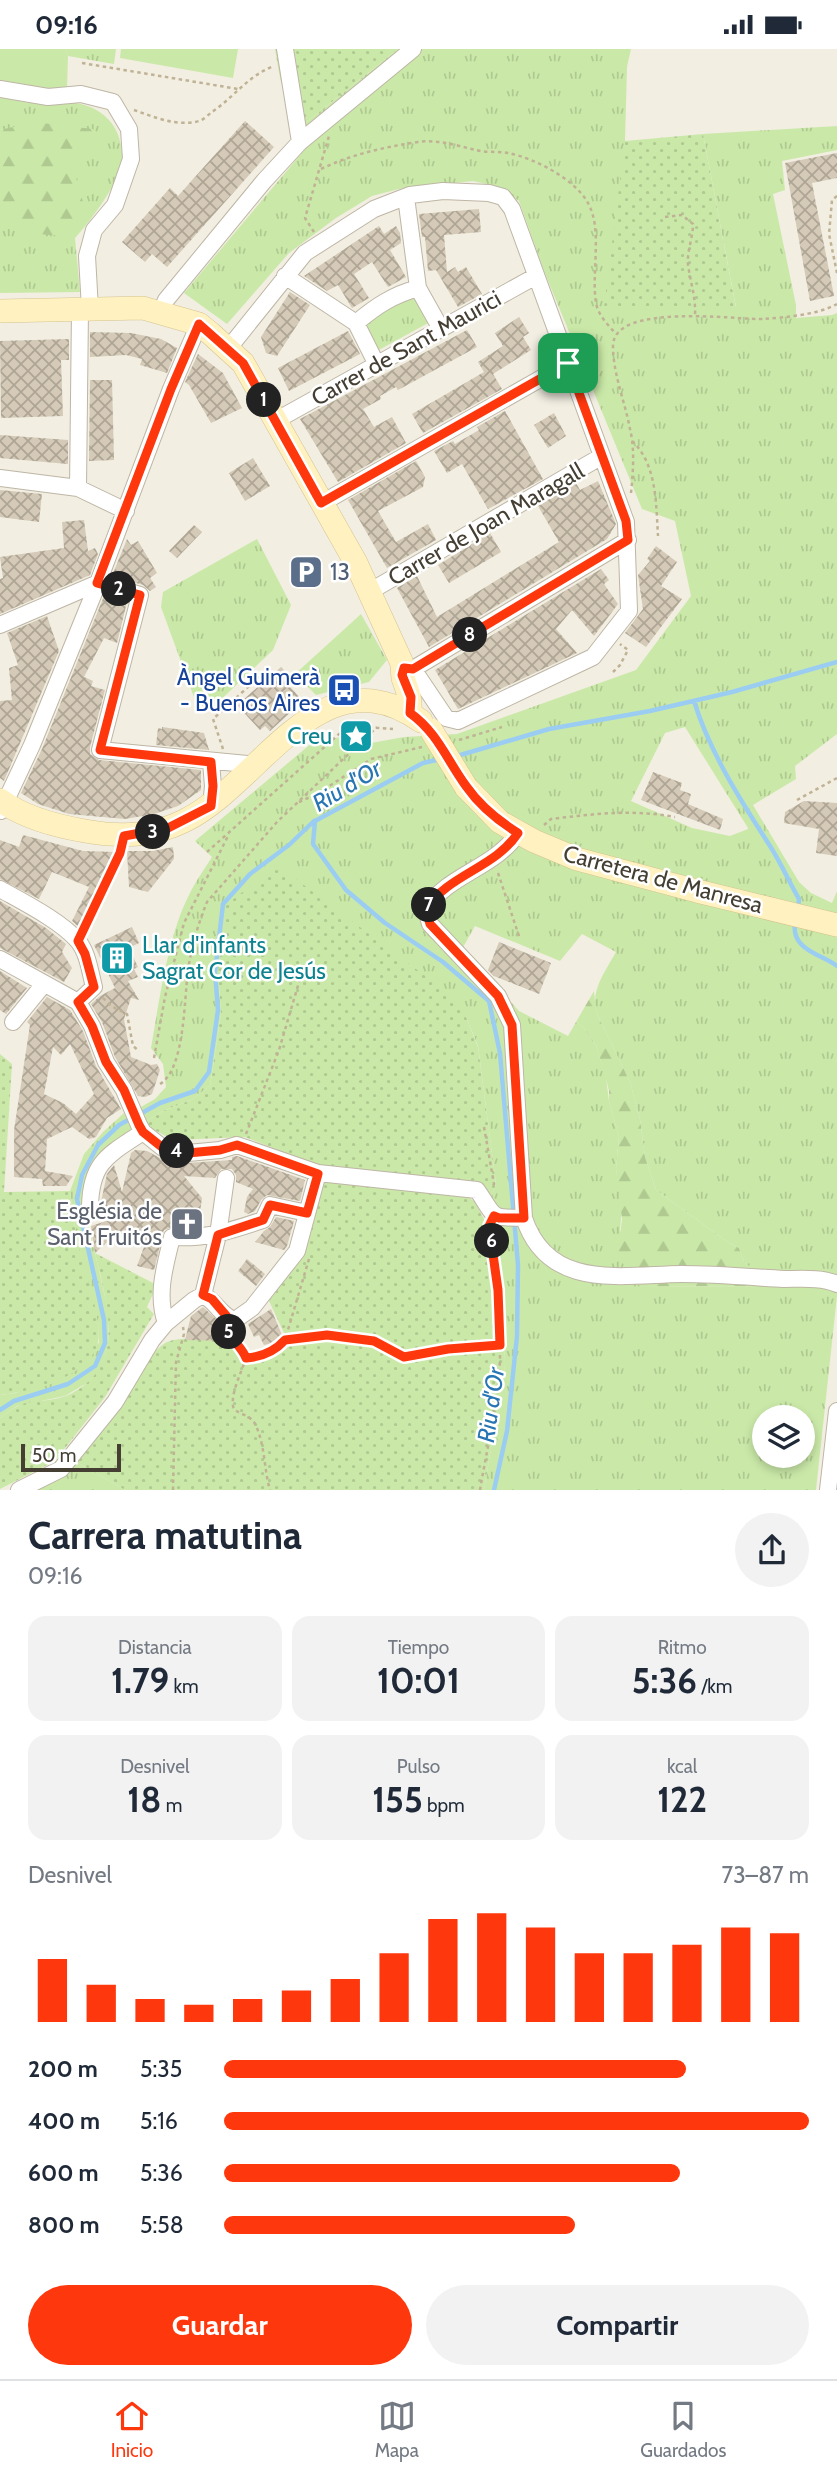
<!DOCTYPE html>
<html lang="es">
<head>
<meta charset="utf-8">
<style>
  body { margin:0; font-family:Cabin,sans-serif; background:#f2f2f3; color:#1f2937; height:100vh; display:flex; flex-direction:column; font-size:26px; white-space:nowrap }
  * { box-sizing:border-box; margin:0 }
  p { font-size:23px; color:#747a83 }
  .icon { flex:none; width:38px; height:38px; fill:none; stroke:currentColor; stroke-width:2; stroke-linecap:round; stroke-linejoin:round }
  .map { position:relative; height:1441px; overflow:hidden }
  .side { display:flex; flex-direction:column; background:#fff; flex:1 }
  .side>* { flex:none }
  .buttons { position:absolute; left:752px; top:1356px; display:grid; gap:14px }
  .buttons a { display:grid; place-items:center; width:63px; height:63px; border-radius:50%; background:#fff; box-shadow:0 4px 10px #0003; font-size:35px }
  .scale { position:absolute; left:21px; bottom:18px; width:100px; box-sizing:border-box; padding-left:7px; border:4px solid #443e33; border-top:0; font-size:19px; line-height:24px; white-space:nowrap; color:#443e33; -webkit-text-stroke:5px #fff; paint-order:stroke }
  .pin { position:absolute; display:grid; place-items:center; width:60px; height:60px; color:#fff; margin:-30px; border-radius:14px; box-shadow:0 4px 10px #0006 }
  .km { position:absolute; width:35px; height:35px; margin:-18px; border-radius:50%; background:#222; color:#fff; font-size:19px; line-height:35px; text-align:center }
  .round { display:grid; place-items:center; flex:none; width:74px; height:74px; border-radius:37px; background:#f2f2f3 }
  .head { display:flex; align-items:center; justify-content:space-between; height:119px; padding:0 28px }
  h1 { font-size:38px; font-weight:700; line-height:52px }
  .metrics { display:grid; grid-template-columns:repeat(3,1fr); gap:10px; height:119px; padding:7px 28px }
  .metrics div { display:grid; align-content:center; border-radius:18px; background:#f2f2f3; text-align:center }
  .metrics b { font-size:35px; font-weight:700 }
  .metrics small { font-size:19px; font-weight:400 }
  .metrics p { font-size:19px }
  .chart { height:196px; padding:14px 28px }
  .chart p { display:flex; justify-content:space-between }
  .chart svg { width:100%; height:126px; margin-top:7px; stroke:#ff370d; stroke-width:6 }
  .cta { display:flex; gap:14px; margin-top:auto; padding:14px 28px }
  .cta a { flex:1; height:80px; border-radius:42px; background:#ff370d; color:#fff; font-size:28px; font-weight:700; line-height:80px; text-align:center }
  .cta a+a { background:#f2f2f3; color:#1f2937 }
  ul { padding:0 28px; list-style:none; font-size:23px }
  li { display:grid; grid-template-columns:112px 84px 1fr; align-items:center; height:52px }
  li i { height:18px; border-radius:9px; background:#ff370d }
  .status { display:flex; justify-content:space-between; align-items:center; height:49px; padding:0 35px; background:#fff; direction:ltr }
  .status svg { height:19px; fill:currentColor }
  .tab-bar { display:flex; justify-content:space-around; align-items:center; height:98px; border-top:2px solid #e0e1e3; background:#fff; font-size:19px; color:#747a83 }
  .tab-bar a { display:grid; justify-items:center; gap:4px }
  .tab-bar .current { color:#ff370d }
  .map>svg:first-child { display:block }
</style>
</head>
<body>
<div class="status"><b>09:16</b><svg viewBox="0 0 49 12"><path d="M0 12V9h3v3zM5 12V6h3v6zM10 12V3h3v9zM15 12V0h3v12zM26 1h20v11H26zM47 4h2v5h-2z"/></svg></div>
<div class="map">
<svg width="837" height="1441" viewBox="0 0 837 1441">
  <defs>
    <pattern id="grass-tufts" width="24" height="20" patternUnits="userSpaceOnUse" patternTransform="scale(1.75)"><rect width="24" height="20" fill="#cae9a8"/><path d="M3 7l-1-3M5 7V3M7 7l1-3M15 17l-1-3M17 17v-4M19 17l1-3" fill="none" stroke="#afc991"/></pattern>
    <pattern id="forest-firs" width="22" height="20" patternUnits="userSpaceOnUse" patternTransform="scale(1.75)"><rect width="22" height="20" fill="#cae9a8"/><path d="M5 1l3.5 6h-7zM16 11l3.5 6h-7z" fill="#afc991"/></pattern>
    <pattern id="garden-dots" width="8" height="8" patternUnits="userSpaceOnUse" patternTransform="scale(1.75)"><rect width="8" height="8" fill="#cae9a8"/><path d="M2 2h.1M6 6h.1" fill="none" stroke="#afc991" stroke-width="1.8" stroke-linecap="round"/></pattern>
    <pattern id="building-cross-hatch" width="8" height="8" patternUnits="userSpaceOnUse" patternTransform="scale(1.75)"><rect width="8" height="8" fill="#d4cab7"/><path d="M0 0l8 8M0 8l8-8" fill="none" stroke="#aea595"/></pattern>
  </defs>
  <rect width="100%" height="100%" fill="#f2eee2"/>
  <path fill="url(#grass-tufts)" fill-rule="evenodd" d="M65,0H116L114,15L68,7Z
    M398,0H631L627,18L625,92L736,258L703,85L837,77V101L782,112L785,141L773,145L796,256V269L832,266L837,264V685L795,717L796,730L753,756L799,833L811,844L832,854L837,842V1247L816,1441H484L505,1316L504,1256L497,1184L491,1149L496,1135L478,997L466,968L218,924L221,964L210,1037L191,1051L163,1062L145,1073L139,1059L155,1050L166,1038L163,1015L151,999C159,954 168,886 189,846C195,833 204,821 212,808L195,792L313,693L347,687L371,694L404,688L457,685L636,621L691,547L675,472L642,460L544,222L519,152L499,138L473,132L403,139L372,147L336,169L289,204L227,275L184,244L301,105L295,82ZM685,678L748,779V780L730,787L692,779L631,752L665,684ZM475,877L560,912L582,885L616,903C605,923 591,940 596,963L630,1033L640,1070L645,1108L656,1141L729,1194L739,1199L744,1213L768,1234L760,1237L641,1238L620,1181L622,1158L616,1120L619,1088L609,1052L606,1029L596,996L583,978L576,973L568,987L519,962L491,931L458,907ZM765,1368H803V1407H765Z
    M0,48C11,50 21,53 32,54C48,55 66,51 81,55C108,62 123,82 122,111C121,132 89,174 75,189L80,243L0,244Z
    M415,244L430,273L377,302L363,278L384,258Z
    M257,490L291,556L273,601L209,662L195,651L161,558L163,543Z
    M361,565L387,611L369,633L316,646L295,625Z
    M124,1064L132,1080L102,1104L83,1152L109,1265L108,1295L102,1319L87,1334L65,1347L17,1357L0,1369V1346L16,1344L99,1294L98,1275L76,1188L70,1142L84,1105L103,1083Z
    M75,1412L125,1441H32Z"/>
  <path fill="url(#forest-firs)" d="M34,73L93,80L101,89C93,99 81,101 71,111L85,160L77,173L62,187L27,184L0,166V81Z
    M594,942L596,963L630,1033L640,1070L645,1108L656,1141L729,1194L739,1199L744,1213L769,1233L760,1237L641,1238L629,1226L618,1204L622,1170L616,1120L619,1088L609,1052V1041L596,996L583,978L576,973Z"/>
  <path fill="url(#garden-dots)" d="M275,0H398L295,82L280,29Z
    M703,85L736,259L604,258L625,92Z
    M277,816L448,944L466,968L478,998L496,1135L491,1149L323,1119L245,1088L173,1091L147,1077L145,1073L163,1062L191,1051L210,1037L221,964L218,924L226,856Z
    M0,1005L12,1015L4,1143L70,1142C72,1158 74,1175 77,1191C82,1214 105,1276 97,1297C86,1329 30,1343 0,1346Z
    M332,1131L463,1144L475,1153L485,1172L495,1174L504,1257L505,1316L484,1441H125L75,1412C91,1390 148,1301 167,1293C186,1286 213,1292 232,1292L246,1308L257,1307L280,1296L284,1284L269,1252L304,1203L324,1133Z
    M95,1204L157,1236L147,1258L154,1265L105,1348L55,1412L0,1440V1369C6,1365 12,1360 18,1357C33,1350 51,1353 66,1347C129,1319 107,1256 95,1204Z"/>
  <path fill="#cae9a8" d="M0,0H65L68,7L67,40L42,41L0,33Z
    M121,0H238L233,29L120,9Z"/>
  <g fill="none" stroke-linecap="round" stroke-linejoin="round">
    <path stroke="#9bcdf3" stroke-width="4.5" d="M694,652C710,704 741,752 770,797C781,814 789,833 799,850L798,859
      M457,707L549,680L650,662L732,643L837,613
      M441,710L423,714L315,772L313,795L346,841L385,874L443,913L489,952L500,1004L518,1216L517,1287L507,1382L494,1441
      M795,874C791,901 821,905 837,917
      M140,1065L160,1054L195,1042L209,1023L218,961L215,923L223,855L250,825L289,796L314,772
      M0,1361L14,1352L68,1335L95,1317L105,1294L104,1271L77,1150L82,1126L98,1096L119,1076L132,1069"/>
  </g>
  <path fill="url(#building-cross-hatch)" fill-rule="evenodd" d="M245,72L274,98L167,218L152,205L145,213L122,193L170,139L178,147Z
    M837,104V129L812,134L834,247L810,252L785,114Z
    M479,160L481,183L444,186L447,223L455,218L458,223L466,218L482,245L458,258L436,221L428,222L425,188H422L419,165Z
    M379,177L384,185L396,177L400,184L401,194L390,201L406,228L388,238L372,213L354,225L369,249L352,259L338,236L327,242L304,227Z
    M290,243L310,256L277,307L266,304L261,288Z
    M519,268L529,284L523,288L531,301L493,325L502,340L423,384L412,365L484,323L478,313L503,297L495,284Z
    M467,281L477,298L398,341L396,338L380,347L381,350L363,360L374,378L392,368L406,394L338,433L300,370Z
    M348,282L360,305L289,342L278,319Z
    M90,283L131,284L161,290L177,299L167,324L140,316L142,310L126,306L90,308Z
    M69,290V311H61L63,367L1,369L0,292Z
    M198,305L223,324L242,359L211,374L189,336L185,333Z
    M90,331H112L114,411L89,412Z
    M505,362L543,430L488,460L462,415L447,424L434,402L453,392L455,395L479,381L477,378Z
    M554,364L566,387L548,399L534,376Z
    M0,386L68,391V415L0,409Z
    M253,409L270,437L245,452L229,424Z
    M416,412L425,428L423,438L378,462L396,493L428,475L436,491L387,519L348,451Z
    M598,432L616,475L607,490L429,598L397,539L417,527L437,568L559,493L538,457L576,434L580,441Z
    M0,441L42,445L39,473L0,468Z
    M84,471L88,502L95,499L98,505L90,526L0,565V530L3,529L0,508L64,499L62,473Z
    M194,476L202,483L177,509L169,502Z
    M490,484L501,503L449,534L438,516Z
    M127,490L131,496L138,492L157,524L150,529L156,538L150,542L143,536L112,527Z
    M656,497L677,513L661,537L682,550L646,598L625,584L643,560L638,526L650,512L647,510Z
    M601,520L609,531L604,535L618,555L594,587L572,561L556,580L577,604L458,660L435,621Z
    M104,547L127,553L117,594L104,589L84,628L93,632L91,637L105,641L90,698V705L99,711L201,721V741L178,757L154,765L125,770L69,765L38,755L21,744L42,700Z
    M47,567L59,602L4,732L0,729V652L12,651L9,619L18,616L7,584Z
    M281,618L288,626L283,630L301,650L291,659L293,661L270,682L265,677L260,681L237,656Z
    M162,678L204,684L209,701L156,696L158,679L162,680Z
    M653,723L682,734L680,741L691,745L688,755L723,770L720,781L641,751Z
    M804,752L837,754V807L816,804L819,780L784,774L785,763Z
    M23,786L83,802L116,803L104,834L81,880L72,872L89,838L52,823L39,850L0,830V791L19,798Z
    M173,798L174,810L148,843L129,838L127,802H153Z
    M0,852L46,879L66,895L62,903L72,919L64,933L0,899Z
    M132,878L139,894L129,899L138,918L134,920L138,928L128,932L139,951L131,949L124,970L131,1008L151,1016L157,1015L160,1021L152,1045L145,1048L138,1047L115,1008L102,973L91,955L100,947L115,939L94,896Z
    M499,893L551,914L539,945L494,927L488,921Z
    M0,922L27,939L6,965L0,961Z
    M47,948L70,961L83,982L96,1017L121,1060L107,1069L96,1088L89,1090L72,1078L47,1090L45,1122L73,1127L66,1137H43L42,1130L14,1128V1081L30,976L27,973ZM70,995L94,1045L76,1065L63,1054L44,1045L53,998L61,1006Z
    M135,1101L147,1102L160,1109L186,1114L232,1111V1108L237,1107L305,1131L300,1152L267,1146L261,1151L255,1162L248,1165L244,1163L247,1148L253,1140L236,1133V1126L232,1120H221L215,1129L184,1127L202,1149L198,1177L172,1178L164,1181L154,1221L137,1217L144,1198L138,1197L140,1192L121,1185L118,1190L113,1188L95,1204L92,1186L91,1177L109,1171L99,1162L107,1125L114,1116L122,1143L131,1104Z
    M276,1168L294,1172L287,1197L284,1201L255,1193L264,1182L270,1178Z
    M247,1210L265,1225L256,1237L238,1222Z
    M203,1258L226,1279L232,1292L185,1291L191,1267Z
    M271,1260L282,1286L276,1293L264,1296L259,1286L254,1288L248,1275Z"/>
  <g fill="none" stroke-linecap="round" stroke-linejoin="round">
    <g stroke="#beb6a5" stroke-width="18">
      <path id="street" d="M285,0L300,93
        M0,40L48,48L81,45L113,53L129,80L131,110L115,156L94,181L87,207L90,260
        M406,148L418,239L441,280
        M285,227L356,274L377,316
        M160,264L166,251L264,132L300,93L413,0
        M356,274C376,257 393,246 418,239
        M228,300L305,204L374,160L410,146L443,142L489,144L503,148L512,160L626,473L629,562L593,608L458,672L446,669L413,620
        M275,372L536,227
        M0,429L78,439L126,462
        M78,439L80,260
        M322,454L568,314
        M98,534L140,546L100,701L257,716
        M369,543L602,407
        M0,576L98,534
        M404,619L413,620L628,491
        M211,713L213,737L211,757
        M1,762L32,696L98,534L171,340L199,275
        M518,784C495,819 448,825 426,860L430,875L498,947L512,976L524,1169C548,1242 621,1226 681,1225C715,1225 750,1228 784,1230C800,1230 822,1228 837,1235
        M0,840C23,853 61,872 78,892C88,904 90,923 94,938L78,953
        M0,910L78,953L92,977L106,1013L124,1041L139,1076L143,1083L163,1099L188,1104L220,1101L237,1096L318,1124L477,1141C496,1168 488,1169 524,1169
        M13,973L44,935
        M90,1157C91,1113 108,1106 143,1083
        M203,1246C216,1252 221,1268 235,1271L252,1259L297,1202L318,1124
        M203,1246L218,1186L226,1129
        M166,1274C156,1245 165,1217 172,1188C207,1190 230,1182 263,1171L270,1156L307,1164
        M19,1441L61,1420L115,1353L152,1291L166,1274L194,1251L203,1246
        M828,1441L837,1362"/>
    </g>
    <g stroke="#d4c48f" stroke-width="24">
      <path id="secondary" d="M0,262L143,259L199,275L210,284L243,314L356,514L401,612C403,618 402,623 403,629C408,644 411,648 410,664
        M466,738L500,773L534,792L577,810L697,842L837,876
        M0,751C24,769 56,777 85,782C119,788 152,788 184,772C262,734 320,601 421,672"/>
    </g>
    <path stroke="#c0b295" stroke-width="2.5" stroke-dasharray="3.5 3.5" stroke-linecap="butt" d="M82,14L238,40
      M134,61C154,68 177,78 199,72C203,71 208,66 212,63C234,48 249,26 274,17
      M321,120C352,105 385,98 418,93C438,90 458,97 476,101C487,104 498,102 508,104C534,109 575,130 588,154C603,181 591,223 596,254C598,266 608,276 616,285
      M837,147L832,151L829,185L837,224
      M665,168L682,166L693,175C693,189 687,201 688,215C690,232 696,248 695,266
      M314,183L305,169L329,87
      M632,392C657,415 656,455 658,487
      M631,444C633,424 635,400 630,380C625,353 613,325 613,297C613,253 737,271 764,270C787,268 817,266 837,255
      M613,623L620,616L628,601L620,595
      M459,691L502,678
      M223,700L213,670L260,627
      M797,751L837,729
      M299,753L317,745L371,710L422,698
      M544,776L551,770C592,765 634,760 675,768
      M207,803L348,677L393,680
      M498,824L520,890
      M85,880L120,804
      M103,949L111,957L127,965L133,997L139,1002
      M154,1009L165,948L184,874L229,785
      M160,1035C185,1020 184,950 188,922C191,899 198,875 207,853L277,773L377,678
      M484,1078L494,1135L492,1139
      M246,1085L279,1001L302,923
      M309,1210L285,1291L327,1286L375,1292L404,1308L448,1300L500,1296
      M231,1286L246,1305V1309C242,1322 231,1343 233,1357C235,1366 251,1364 256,1377C265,1396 264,1421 270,1441
      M246,1309C261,1308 275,1302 285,1291
      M173,1441L176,1313L184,1285L183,1278
      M480,1441C487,1398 499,1352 500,1308C501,1265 497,1222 490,1180"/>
    <use href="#street" stroke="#fff" stroke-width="16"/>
    <use href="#secondary" stroke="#fff1c0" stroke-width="23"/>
    <g stroke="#d4c48f" stroke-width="24" stroke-linecap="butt">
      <path id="secondary-bridge" d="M431,681L466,738"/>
    </g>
    <use href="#secondary-bridge" stroke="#fff1c0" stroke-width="23"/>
  </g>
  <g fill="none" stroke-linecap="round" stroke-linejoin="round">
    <g stroke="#fff" stroke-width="14">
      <path id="route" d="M199,275L243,314L321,454L568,314L626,472L628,491L413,620L404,619L402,626L411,648L410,664C437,683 447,711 466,737C480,757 497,771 518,784C495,819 449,825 426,860L430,875L498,947L512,976L524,1169H499L494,1167L489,1177L498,1241L500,1296L448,1300L404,1308L374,1292L327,1286L285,1291C275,1302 261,1308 246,1309C241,1295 224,1288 229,1270L212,1250L203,1246L218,1186L263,1171L270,1156L307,1164L318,1125L237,1096L220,1101L188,1104L163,1099L143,1083L139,1076L124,1041L106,1013L92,977L78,953L94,938L85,905L78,892L120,804L124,787L168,779L211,757L213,737L211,713L100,701L140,546L97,534L171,340Z"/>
    </g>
    <use href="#route" stroke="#ff370d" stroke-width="9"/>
  </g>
  <defs>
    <g id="parking-square" transform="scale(1.75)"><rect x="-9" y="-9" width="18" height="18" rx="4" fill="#5c6f8a" stroke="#fff"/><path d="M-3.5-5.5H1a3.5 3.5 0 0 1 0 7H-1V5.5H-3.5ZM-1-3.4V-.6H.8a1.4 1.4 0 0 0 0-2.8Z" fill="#fff"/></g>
    <g id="bus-square" transform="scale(1.75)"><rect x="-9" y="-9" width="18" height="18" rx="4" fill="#1a4fb4" stroke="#fff"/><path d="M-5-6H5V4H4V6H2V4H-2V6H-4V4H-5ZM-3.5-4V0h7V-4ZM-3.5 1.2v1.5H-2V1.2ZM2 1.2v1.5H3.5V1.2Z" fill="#fff"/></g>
    <g id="sight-square" transform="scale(1.75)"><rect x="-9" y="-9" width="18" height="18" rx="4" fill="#0f9aa8" stroke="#fff"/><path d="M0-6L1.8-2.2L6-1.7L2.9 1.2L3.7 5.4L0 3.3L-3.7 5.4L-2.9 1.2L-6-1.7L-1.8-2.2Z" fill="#fff"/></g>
    <g id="building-square" transform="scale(1.75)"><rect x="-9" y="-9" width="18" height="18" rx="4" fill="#0f9aa8" stroke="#fff"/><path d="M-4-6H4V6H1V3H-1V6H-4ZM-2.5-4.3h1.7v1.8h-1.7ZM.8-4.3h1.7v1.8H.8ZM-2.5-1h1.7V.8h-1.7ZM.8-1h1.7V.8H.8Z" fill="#fff"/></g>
    <g id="church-square" transform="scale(1.75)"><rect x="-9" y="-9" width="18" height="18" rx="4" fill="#6b7280" stroke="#fff"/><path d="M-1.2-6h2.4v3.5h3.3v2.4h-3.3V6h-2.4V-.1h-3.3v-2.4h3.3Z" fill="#fff"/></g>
  </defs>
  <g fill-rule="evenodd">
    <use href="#parking-square" x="306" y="523"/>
    <use href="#bus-square" x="344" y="641"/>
    <use href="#sight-square" x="356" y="687"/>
    <use href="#building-square" x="117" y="909"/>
    <use href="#church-square" x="187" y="1175"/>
  </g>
  <g text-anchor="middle" stroke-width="5" stroke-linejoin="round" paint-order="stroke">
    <g font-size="23" fill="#443e33" stroke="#fff">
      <text transform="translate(406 299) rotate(-29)" y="8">Carrer de Sant Maurici</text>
      <text transform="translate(486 475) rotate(-30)" y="8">Carrer de Joan Maragall</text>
      <text transform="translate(663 830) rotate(15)" y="8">Carretera de Manresa</text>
    </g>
    <g font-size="23" fill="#4e5e75" stroke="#fff" text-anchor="start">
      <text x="330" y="531">13</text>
    </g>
    <g font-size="23" fill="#164399" stroke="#fff" text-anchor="end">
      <text x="320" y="636">Àngel Guimerà<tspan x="320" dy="26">- Buenos Aires</tspan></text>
    </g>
    <g font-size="23" fill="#0d838f" stroke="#fff" text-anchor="end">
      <text x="332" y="695">Creu</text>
      <text x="142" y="904" text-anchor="start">Llar d'infants<tspan x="142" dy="26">Sagrat Cor de Jesús</tspan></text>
    </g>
    <g font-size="23" fill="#5b616d" stroke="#fff" text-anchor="end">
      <text x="162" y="1170">Església de<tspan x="162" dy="26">Sant Fruitós</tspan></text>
    </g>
    <g font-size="24" font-style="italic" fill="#2875b4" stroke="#fff">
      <text transform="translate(347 737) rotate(-31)" y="8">Riu d'Or</text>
      <text transform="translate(491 1356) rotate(-82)" y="8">Riu d'Or</text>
    </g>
  </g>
</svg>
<div class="buttons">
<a><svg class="icon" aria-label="layers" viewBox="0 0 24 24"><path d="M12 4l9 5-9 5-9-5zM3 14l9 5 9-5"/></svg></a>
</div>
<div class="scale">50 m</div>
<div class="pin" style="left:568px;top:314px;background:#1e9e55"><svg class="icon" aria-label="arrive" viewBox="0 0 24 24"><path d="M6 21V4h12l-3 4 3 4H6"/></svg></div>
<b class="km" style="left:264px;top:351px">1</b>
<b class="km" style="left:119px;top:540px">2</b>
<b class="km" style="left:153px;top:783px">3</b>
<b class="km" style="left:177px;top:1102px">4</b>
<b class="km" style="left:229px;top:1283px">5</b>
<b class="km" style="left:492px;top:1192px">6</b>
<b class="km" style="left:429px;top:856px">7</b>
<b class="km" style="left:470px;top:586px">8</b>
</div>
<section class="side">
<div class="head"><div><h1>Carrera matutina</h1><p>09:16</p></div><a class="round"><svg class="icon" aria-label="share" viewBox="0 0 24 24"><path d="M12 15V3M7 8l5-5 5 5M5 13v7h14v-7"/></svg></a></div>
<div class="metrics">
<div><p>Distancia</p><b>1.79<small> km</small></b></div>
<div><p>Tiempo</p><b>10:01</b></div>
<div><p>Ritmo</p><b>5:36<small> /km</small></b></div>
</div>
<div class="metrics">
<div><p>Desnivel</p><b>18<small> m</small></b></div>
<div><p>Pulso</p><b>155<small> bpm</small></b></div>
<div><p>kcal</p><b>122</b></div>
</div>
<div class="chart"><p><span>Desnivel</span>73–87 m</p>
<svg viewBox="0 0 160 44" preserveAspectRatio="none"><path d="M5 44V22M15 44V31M25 44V36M35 44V38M45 44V36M55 44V33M65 44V29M75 44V20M85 44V8M95 44V6M105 44V11M115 44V20M125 44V20M135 44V17M145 44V11M155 44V13"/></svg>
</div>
<ul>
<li><b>200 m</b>5:35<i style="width:79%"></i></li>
<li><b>400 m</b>5:16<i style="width:100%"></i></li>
<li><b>600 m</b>5:36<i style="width:78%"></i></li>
<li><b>800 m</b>5:58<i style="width:60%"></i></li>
</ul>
<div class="cta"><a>Guardar</a><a>Compartir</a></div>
</section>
<nav class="tab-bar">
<a class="current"><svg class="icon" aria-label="home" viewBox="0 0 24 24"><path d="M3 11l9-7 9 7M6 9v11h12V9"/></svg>Inicio</a>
<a><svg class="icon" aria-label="map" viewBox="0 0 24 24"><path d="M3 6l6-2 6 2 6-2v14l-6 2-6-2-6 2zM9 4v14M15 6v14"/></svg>Mapa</a>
<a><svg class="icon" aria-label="saved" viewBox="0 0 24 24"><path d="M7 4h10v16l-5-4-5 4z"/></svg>Guardados</a>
</nav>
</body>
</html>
